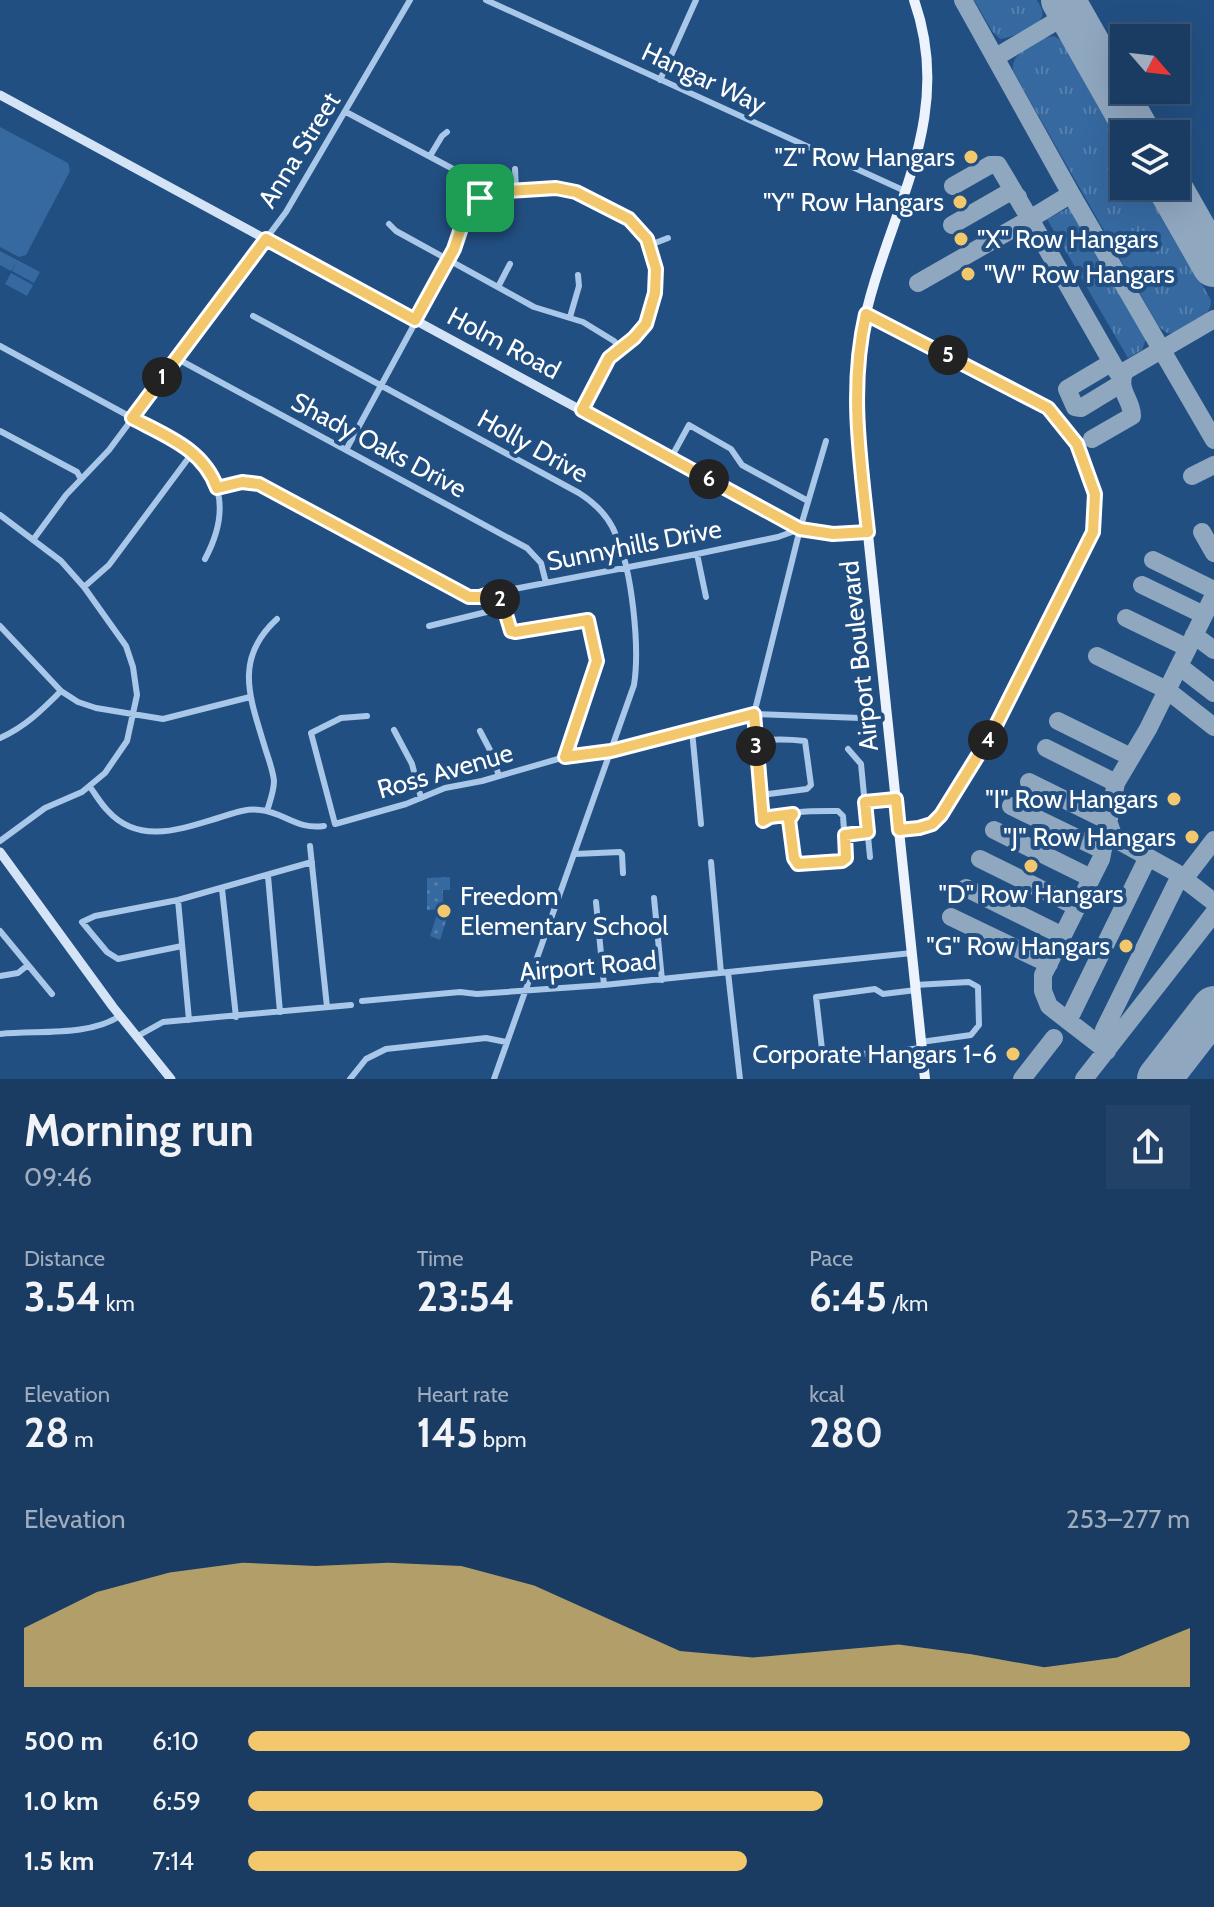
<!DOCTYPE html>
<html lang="en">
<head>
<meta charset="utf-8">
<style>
  body { margin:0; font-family:Cabin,sans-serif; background:#234268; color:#f1f3f6; height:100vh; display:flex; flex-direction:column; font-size:30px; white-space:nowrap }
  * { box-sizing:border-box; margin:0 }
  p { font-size:26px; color:#9fadbe }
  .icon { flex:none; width:44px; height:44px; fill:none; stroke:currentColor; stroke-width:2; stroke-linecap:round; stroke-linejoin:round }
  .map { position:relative; height:1079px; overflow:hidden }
  .panel { display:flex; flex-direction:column; background:#1a3b62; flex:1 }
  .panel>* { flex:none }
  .needle { width:52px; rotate:118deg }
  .fabs { position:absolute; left:1110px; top:24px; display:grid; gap:16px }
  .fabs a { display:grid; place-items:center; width:80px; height:80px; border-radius:0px; background:#1a3b62; box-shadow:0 8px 32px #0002,0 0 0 2px #385577; font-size:40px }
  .pin { position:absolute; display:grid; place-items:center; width:68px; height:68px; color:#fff; margin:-34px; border-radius:16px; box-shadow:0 4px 12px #0006 }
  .km { position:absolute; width:40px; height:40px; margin:-20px; border-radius:50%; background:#222; color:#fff; font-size:22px; line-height:40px; text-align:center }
  .round { display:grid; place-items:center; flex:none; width:84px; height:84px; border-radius:0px; background:#234268 }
  .headline { display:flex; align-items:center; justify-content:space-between; height:136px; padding:0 24px }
  h1 { font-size:44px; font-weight:800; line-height:60px }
  .figures { display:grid; grid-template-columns:repeat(3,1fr); gap:12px; height:136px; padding:8px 24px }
  .figures div { display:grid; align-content:center }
  .figures b { font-size:40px; font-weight:800 }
  .figures small { font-size:22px; font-weight:400 }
  .figures p { font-size:22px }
  .chart { height:224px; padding:16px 24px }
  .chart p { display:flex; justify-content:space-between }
  .chart svg { width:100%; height:144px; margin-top:8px; fill:#f3c86c; opacity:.7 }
  ul { padding:0 24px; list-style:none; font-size:26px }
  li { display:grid; grid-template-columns:128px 96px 1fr; align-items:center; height:60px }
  li i { height:20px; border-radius:10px; background:#f3c86c }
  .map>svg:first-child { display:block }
</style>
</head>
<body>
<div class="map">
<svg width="1214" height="1079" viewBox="0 0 1214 1079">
  <defs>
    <pattern id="grass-tufts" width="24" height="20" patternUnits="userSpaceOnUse" patternTransform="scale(2)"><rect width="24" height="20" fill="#3669a0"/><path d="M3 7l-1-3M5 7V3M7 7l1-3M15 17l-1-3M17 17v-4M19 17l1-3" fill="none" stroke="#5480ae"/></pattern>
    <pattern id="park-dots" width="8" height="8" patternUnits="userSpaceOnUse" patternTransform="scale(2)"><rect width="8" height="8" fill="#3669a0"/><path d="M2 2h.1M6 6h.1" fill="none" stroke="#5480ae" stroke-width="1.8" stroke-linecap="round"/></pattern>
  </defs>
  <rect width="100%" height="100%" fill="#224f82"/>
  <path fill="url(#grass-tufts)" d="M974,0H1037C1040,6 1045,12 1041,19C1037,26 1009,39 1000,39L992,31Z
    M1054,36L1064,42L1124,148V186H1146L1211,300C1212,318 1184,335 1167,333L1159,327L1013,71C1010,52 1037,39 1054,36Z
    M1070,207L1146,339L1142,350L1128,358L1047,219Z"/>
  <path fill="url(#park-dots)" d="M450,877V890H443V909L427,910V878Z
    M437,915L447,918L440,940L430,936Z"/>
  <path fill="#3669a0" d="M0,127L68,163L70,171L26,255L19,257L0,247Z
    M0,251L40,272L34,283L12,271L17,262L11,271L0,265Z
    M11,273L33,285L27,296L5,284Z"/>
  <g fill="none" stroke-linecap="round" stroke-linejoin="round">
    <path stroke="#90a7c0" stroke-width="18" d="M963,0L1071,194L1214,440
      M996,57L1070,13
      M1071,194L1030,219L1118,373
      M952,225L1006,194L1013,193L1018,197
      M918,283L1030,219L998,165H990L953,186
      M1125,371L1214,319
      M1092,439L1132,416C1132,399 1116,390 1125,371H1118L1109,364L1067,389L1075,407L1081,408L1122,383
      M1192,476L1214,465
      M1202,532L1214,553
      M1153,560L1214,590
      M1142,585L1204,615
      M1126,618L1188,648
      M1194,635L1214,650
      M1097,656L1167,690L1214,727
      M1179,666L1214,693
      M1058,721L1131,757
      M1046,748L1116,783
      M1029,782L1108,821L1113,835L1119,841L1175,872L1214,902
      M1011,806L1102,850
      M994,830L1091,878
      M980,859L1077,907
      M1184,879L1214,840
      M966,888L1063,936
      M951,917L1049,964
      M1068,1021L1148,857
      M1101,1046L1104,1030L1180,876
      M1107,1051L1049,1006L1043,991V975L1101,859L1116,783L1148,729L1214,595
      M1022,1079L1054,1038
      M1084,1079L1214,913"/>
    <path stroke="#90a7c0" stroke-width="44" d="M1063,0L1139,134
      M1169,186L1214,265
      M1159,1079L1214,1008"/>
    <path stroke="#a9c7e8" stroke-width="6" d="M486,0L905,191
      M660,80L696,0
      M346,112L455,170L468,180L480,198
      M430,156L442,136L447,132
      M515,169L516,191
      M389,224L396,231L534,307L583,322L614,341L621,349
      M650,245L668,238
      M498,287L510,264
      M866,314L1048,408L1077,444L1095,494L1093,532L993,731L941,815C928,828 916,829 899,830
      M253,316L579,493C595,503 609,517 616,535C632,570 640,647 634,685L494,1079
      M570,317L579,286L578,275
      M0,346L184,446C226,476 228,516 205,559
      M176,358L527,548L541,563L546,583
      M0,431L77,472L81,479
      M346,450L453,253L466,213L480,198L493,192L556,188L576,192L629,219L641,230L650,245L656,284L649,317L639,334L609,358L582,410
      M671,458L689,425L731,449L742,465L808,501
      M217,488L242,482L259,484L472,597L697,554L778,537L800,529
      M0,515L61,561L84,587L126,646L133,667L137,695L127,741L105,773L82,792L45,808L0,841
      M33,540L66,495L109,450L286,212L410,0
      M697,554L706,597
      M84,587L109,565L193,452
      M499,591L511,631L515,632L585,619L590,623L597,661L565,757L611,751L754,714L887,719
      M0,626L61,691L78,702L96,708L163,719L250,697
      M429,626L503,608
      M367,716L341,718L311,733L335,824L406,804L445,788L482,781L565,757
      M394,730L412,764L421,798
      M480,731L491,752L499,776
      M692,731L701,824
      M0,738C25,727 42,710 61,691
      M756,741C772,739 788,739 805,741L811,785L807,789L761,795
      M848,749L861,764L870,857
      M90,787C96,795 101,804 108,811C139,845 181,829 218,818C231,814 245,808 260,810C284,812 296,830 324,826
      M865,802L896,799
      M267,811C270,801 274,791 274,781C273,771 269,760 266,751C251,700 232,660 277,619
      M793,814L789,820L796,863L800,865L842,861L846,858L843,816L838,811C817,811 781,810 763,821L754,714L800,529L826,441
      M845,835L868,832
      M310,846L327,1007
      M575,854L620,852L622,854L623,873
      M711,862L721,973
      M268,876L280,1012
      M222,889L236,1017
      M654,898L662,980
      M178,900L189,1020
      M596,902L604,985
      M0,931L52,994
      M182,946L118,959L107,952L82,922L95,916L178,900L312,862
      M728,972L740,1079
      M0,976L18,973L28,965
      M915,985L969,982L978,987L979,1025L971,1035L921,1042
      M916,990L883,994L875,989L816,997L823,1058L922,1048
      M362,1001L460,992L477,994L604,985L912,953
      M0,1034C39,1030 87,1037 120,1016
      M136,1037L163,1022L351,1005
      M350,1079L366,1059L386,1049L486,1038L506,1042"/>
    <path stroke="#d4e4f6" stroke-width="9" d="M0,95L800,529L833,534L868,532
      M0,852L113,1007L171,1079"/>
    <path stroke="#ecf3fd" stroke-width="10" d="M914,0C958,124 882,219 861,337C856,361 855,386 855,410L925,1079"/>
  </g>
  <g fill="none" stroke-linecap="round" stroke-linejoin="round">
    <g stroke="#fff" stroke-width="16">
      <path id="route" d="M556,188L576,192L629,219L647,239L656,269L655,293L646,324L634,338L609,358L582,410L800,529L833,534L868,532C860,458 849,387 866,314L1048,408L1077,444L1095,494L1093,532L993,731L941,815L932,824L919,828L899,830L896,799L865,802L868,832L845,835L846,858L842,861L798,864L794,858L789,820L793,814L770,817L763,821L754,714L611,751L565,757L597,661L588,620L515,632L511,631L499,591L480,597H469L259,484L242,482L217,488C203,449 166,436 132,418L266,239L415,320L454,249L466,213L475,202L493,192Z"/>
    </g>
    <use href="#route" stroke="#f3c86c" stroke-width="10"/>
  </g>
  <g fill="#f3c86c" stroke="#224f82" stroke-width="3">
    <circle cx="971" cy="157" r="8"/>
    <circle cx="960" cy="202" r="8"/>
    <circle cx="961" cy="239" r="8"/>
    <circle cx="968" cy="274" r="8"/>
    <circle cx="1174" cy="799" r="8"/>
    <circle cx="1192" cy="837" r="8"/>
    <circle cx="1031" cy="866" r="8"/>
    <circle cx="444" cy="911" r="8"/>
    <circle cx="1126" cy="946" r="8"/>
    <circle cx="1013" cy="1054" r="8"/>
  </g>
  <g text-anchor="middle" stroke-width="8" stroke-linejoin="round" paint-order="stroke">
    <g font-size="26" fill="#fff" stroke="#224f82">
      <text transform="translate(704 78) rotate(25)" y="9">Hangar Way</text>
      <text transform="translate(299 150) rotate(-58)" y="9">Anna Street</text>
      <text transform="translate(504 343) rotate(28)" y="9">Holm Road</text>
      <text transform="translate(379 445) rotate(28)" y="9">Shady Oaks Drive</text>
      <text transform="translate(533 446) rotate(29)" y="9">Holly Drive</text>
      <text transform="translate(634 545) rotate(-11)" y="9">Sunnyhills Drive</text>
      <text transform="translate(859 656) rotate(-96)" y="9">Airport Boulevard</text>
      <text transform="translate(445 771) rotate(-16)" y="9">Ross Avenue</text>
      <text transform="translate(588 966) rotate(-5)" y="9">Airport Road</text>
    </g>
    <g font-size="26" fill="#fff" stroke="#224f82" text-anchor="end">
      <text x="955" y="166">"Z" Row Hangars</text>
      <text x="944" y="211">"Y" Row Hangars</text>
      <text x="977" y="248" text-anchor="start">"X" Row Hangars</text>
      <text x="984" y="283" text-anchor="start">"W" Row Hangars</text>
      <text x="1158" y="808">"I" Row Hangars</text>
      <text x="1176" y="846">"J" Row Hangars</text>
      <text x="1031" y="903" text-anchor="middle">"D" Row Hangars</text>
      <text x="460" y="905" text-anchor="start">Freedom<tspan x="460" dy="30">Elementary School</tspan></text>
      <text x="1110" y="955">"G" Row Hangars</text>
      <text x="997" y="1063">Corporate Hangars 1-6</text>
    </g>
  </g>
</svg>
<div class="fabs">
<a><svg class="needle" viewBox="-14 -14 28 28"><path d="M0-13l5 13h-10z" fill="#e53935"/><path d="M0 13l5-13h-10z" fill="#9fadbe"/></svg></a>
<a><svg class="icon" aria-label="layers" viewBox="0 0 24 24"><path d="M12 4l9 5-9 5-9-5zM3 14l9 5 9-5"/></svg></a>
</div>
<div class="pin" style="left:480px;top:198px;background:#1e9e55"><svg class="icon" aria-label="arrive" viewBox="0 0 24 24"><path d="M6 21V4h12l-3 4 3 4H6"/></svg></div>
<b class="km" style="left:162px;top:377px">1</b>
<b class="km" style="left:500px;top:599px">2</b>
<b class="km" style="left:756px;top:746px">3</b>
<b class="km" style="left:988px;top:740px">4</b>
<b class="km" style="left:948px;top:355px">5</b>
<b class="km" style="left:709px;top:479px">6</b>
</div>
<section class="panel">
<div class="headline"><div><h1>Morning run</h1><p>09:46</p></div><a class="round"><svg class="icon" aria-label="share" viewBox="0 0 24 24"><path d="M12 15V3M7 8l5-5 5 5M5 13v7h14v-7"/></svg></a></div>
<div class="figures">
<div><p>Distance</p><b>3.54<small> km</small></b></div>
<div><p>Time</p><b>23:54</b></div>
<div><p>Pace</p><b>6:45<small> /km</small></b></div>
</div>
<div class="figures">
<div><p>Elevation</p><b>28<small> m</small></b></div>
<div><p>Heart rate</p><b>145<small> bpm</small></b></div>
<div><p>kcal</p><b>280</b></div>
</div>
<div class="chart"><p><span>Elevation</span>253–277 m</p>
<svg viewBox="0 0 160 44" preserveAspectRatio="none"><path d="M0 44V26L10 15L20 9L30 6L40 7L50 6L60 7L70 13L80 23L90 33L100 35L110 33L120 31L130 34L140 38L150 35L160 26V44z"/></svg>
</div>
<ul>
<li><b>500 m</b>6:10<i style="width:100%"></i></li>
<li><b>1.0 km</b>6:59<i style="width:61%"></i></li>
<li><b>1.5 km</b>7:14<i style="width:53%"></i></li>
</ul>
</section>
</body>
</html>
